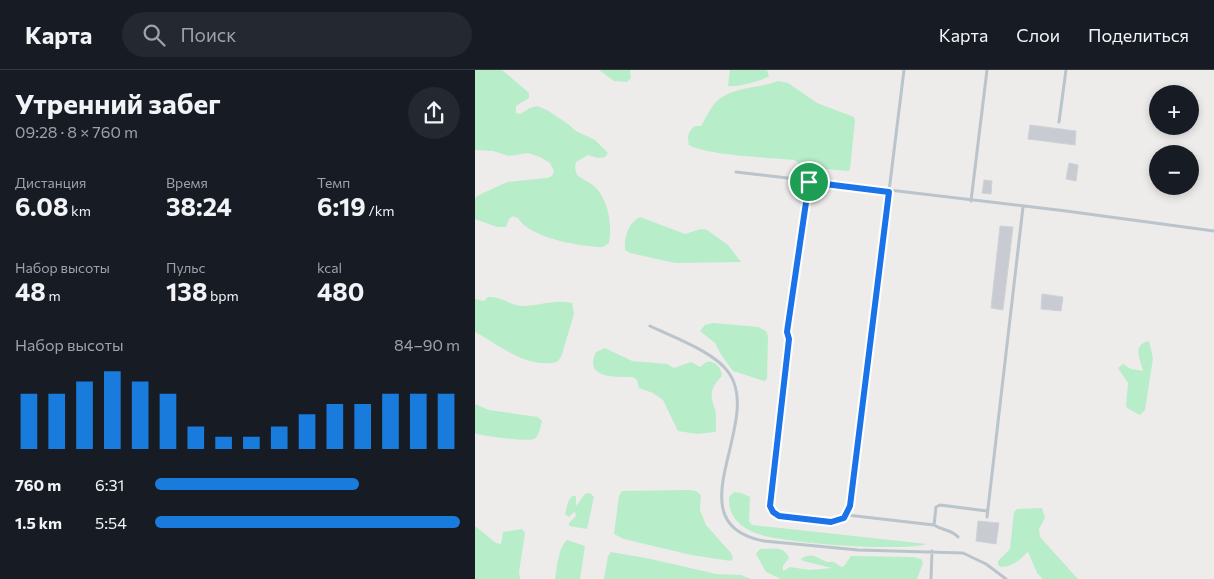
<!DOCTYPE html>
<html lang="ru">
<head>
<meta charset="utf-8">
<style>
  body { margin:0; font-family:Commissioner,sans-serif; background:#242831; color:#f1f3f6; height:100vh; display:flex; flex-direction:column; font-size:19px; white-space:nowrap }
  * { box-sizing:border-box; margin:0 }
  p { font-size:16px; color:#9ea1a6 }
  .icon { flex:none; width:28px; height:28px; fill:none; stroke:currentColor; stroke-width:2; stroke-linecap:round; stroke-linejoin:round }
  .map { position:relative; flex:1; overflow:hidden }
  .panel { display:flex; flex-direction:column; background:#171b24; width:475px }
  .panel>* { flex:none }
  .controls { position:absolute; left:674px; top:15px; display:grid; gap:10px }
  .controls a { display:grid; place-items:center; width:50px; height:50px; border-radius:50%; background:#171b24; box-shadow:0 2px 8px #0003; font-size:25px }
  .pin { position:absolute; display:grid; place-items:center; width:42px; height:42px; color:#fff; margin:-21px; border:2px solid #fff; border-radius:50%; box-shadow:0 1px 5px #0007 }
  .round { display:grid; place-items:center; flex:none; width:52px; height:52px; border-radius:26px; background:#242831 }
  .head { display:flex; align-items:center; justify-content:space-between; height:85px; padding:0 15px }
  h1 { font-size:28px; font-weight:700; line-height:38px }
  .stats { display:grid; grid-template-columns:repeat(3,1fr); gap:8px; height:85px; padding:5px 15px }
  .stats div { display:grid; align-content:center }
  .stats b { font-size:25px; font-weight:700 }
  .stats small { font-size:14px; font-weight:400 }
  .stats p { font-size:14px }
  .chart { height:140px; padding:10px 15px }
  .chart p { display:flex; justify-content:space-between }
  .chart svg { width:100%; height:90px; margin-top:5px; stroke:#197bdb; stroke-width:6 }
  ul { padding:0 15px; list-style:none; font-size:16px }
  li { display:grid; grid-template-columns:80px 60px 1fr; align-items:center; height:38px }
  li i { height:12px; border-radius:6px; background:#197bdb }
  header { display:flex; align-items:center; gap:30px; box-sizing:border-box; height:70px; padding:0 25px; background:#171b24; border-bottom:1px solid #363941 }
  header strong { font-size:24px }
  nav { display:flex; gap:28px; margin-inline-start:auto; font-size:18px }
  .search { width:350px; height:45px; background:#242831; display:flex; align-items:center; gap:12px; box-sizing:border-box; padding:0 18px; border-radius:28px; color:#9ea1a6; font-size:19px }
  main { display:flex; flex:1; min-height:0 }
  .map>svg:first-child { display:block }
</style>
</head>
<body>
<header>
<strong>Карта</strong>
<div class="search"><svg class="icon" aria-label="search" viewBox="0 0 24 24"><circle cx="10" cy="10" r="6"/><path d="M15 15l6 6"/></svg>Поиск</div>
<nav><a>Карта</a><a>Слои</a><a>Поделиться</a></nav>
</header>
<main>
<section class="panel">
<div class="head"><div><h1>Утренний забег</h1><p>09:28 · 8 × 760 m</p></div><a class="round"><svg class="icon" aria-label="share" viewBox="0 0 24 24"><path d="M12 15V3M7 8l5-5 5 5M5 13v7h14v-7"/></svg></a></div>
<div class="stats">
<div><p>Дистанция</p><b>6.08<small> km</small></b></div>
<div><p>Время</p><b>38:24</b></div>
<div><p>Темп</p><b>6:19<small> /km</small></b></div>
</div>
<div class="stats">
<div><p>Набор высоты</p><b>48<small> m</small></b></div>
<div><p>Пульс</p><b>138<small> bpm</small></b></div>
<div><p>kcal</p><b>480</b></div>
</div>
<div class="chart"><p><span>Набор высоты</span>84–90 m</p>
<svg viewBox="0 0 160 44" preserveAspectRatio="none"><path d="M5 44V17M15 44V17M25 44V11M35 44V6M45 44V11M55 44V17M65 44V33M75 44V38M85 44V38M95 44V33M105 44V27M115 44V22M125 44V22M135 44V17M145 44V17M155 44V17"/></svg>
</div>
<ul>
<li><b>760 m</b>6:31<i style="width:67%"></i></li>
<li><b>1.5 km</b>5:54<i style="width:100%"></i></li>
</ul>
</section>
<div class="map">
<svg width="739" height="509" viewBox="0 0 739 509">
  <rect width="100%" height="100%" fill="#eeebeb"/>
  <path fill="#b8edc9" d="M0,0H27L54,23V28L41,36V43L45,44L55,38L62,36L72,40L93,54L101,61L120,70L133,83L130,87L123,88L113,85L101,92L100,98L102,105C108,110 117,113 122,119C134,133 137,156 134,173L128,177C106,177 54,168 43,148L38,146L34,149L31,157H22L0,149V128L4,125L32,112L72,108L77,106L79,101L75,93L65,87L53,83L34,86L18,81L0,80Z
    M124,0H155L156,8L152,12L139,11Z
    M255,0H292L294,6C290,10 258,18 253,16Z
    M303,11L313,13L342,33L379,47L380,50L375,99L373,101L329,97L319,90C297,88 229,85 214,75C212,66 213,62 220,56H226C231,48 236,36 243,30C258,17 286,18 303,11Z
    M165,147L210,164L226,159L232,160L253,175L266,192L200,193L155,183L150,180C149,167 153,153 165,147Z
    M13,227C28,226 35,236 48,236C64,236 80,229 97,233L99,244L86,287L82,292C51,299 25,275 0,262V229L9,231Z
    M238,253L283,257L291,261L293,266L292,308L290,311L286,310L258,301L247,286L240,273L225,261L230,255Z
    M674,271L678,288L670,340L665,345L652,338L651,335L653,313L643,298L648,294L656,299L668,301C666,290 656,275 674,271Z
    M130,278L157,291L192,294L199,298L216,292L225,297C227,296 229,293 232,292C240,290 247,299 247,306C236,317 234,325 240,339C242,345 240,354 241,360L240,362L222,364L203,361L188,330L178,323L164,318L162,310L158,307C141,307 108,309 121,282Z
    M0,334L14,340L63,347L67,351C66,356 64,366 59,369C51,372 11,366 2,364L0,363Z
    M213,420L221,421L226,425L225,440L231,455L256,483L258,487L256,491L216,485L149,469L139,464L144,426L147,421Z
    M259,422L266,423L275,427L274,451L277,455L452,474C429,482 299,473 278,462C262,455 253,444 254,427Z
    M115,423L119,427L112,459L94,456V453L101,446L100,441L94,447L90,444L93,432L97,426H101V436L110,424Z
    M567,438L570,448L564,459L565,467L603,509H568L562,503L553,482C544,490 538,497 526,497L523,495V491L535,479L539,442L542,439Z
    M0,456L21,473L26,474L28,462L47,459L50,463L44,502L45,509H0Z
    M92,470L110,476L105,509H80C82,498 83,478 92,470Z
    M285,479C297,479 309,475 314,488L308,496V501L315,497L335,500L357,498L328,491L326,489C338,481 343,489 352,492H359L366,497L369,496L376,486L438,487L446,489L448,493L442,509H306L291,502L281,484Z
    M136,482L176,489L241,504L266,505L276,509H129L133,486Z"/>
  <path fill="#c8cbd1" stroke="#cfd2d7" d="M555,55L601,61L600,75L553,69Z
    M594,93L603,95L601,111L591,109Z
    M509,110L517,111L516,124L507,123Z
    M525,156L538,157L528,240L516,238Z
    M567,224L588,227L586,241L566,239Z
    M503,451L524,453L521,474L501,471Z"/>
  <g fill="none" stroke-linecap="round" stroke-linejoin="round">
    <path stroke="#b9c4cb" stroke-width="3" d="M584,52L591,0
      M261,102L591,141L739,161
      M334,112L312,262L314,269L295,436L297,442L304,446L360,452L369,448L375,436L429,0
      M496,131L512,0
      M175,256C198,267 240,282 254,303C289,353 197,454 289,471L383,480L488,483L511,494L531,509
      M372,445L459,455L461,437L465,435L512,441
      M512,447L548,137
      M459,455C468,461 476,459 483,467
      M456,509L457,481"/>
  </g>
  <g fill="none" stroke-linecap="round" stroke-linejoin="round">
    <g stroke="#fff" stroke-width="10">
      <path id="route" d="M334,112L414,122L375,436L369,448L356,452L304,446L298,442L295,436L314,269L312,262Z"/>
    </g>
    <use href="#route" stroke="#1a73e8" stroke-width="6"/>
  </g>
</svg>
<div class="controls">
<a>+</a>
<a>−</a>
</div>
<div class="pin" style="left:334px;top:112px;background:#1e9e55"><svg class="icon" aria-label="arrive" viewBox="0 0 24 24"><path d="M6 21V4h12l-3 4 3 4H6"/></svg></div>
</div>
</main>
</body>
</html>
